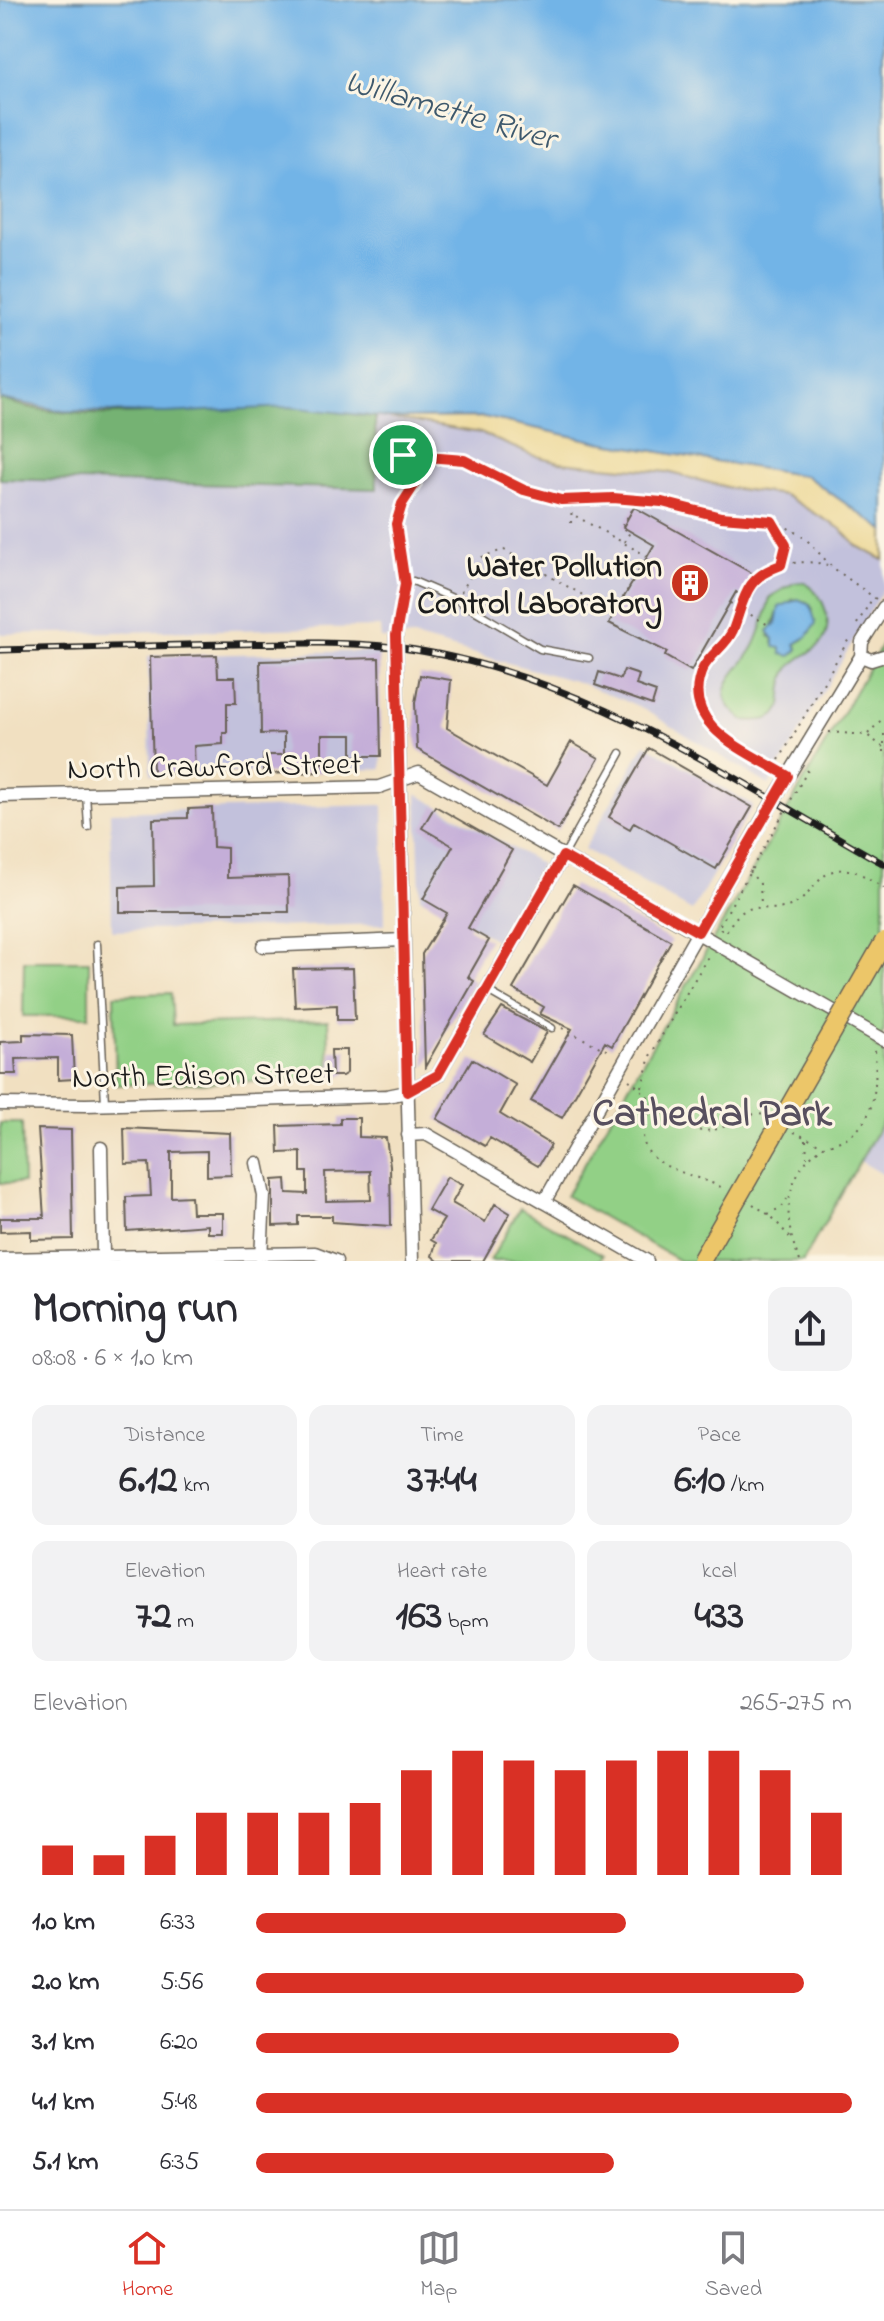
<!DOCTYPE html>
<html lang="en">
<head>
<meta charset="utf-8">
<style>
  body { margin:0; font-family:"Indie Flower",sans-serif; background:#f2f2f3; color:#2b2b33; height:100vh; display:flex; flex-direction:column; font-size:30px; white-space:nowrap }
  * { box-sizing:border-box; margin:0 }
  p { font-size:26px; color:#7c7c81 }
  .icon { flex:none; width:44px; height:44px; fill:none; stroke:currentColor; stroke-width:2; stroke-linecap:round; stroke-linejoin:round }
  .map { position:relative; height:1261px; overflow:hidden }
  .panel { display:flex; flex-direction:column; background:#fff; flex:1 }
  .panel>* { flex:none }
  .pin { position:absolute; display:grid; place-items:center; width:68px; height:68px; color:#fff; margin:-34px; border:4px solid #fff; border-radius:50%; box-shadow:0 2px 8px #0007 }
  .round { display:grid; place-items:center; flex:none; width:84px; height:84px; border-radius:16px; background:#f2f2f3 }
  .summary { display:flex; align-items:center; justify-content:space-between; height:136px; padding:0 32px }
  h1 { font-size:44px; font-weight:700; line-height:60px }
  .stats { display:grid; grid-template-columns:repeat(3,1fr); gap:12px; height:136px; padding:8px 32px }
  .stats div { display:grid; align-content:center; border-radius:16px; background:#f2f2f3; text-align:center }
  .stats b { font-size:40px; font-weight:700 }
  .stats small { font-size:22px; font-weight:400 }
  .stats p { font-size:22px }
  .chart { height:224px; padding:16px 32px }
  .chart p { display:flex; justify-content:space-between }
  .chart svg { width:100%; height:144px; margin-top:8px; stroke:#d93025; stroke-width:6 }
  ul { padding:0 32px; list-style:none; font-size:26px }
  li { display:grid; grid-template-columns:128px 96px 1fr; align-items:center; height:60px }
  li i { height:20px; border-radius:10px; background:#d93025 }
  .dock { display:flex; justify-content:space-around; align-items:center; height:112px; border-top:2px solid #e1e1e2; background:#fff; font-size:22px; color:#7c7c81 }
  .dock a { display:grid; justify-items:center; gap:4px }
  .dock .current { color:#d93025 }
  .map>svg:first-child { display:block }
</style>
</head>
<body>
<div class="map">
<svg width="884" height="1261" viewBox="0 0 884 1261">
  <rect width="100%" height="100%" fill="#fcf5e5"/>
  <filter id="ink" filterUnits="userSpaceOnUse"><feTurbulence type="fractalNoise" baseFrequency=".0125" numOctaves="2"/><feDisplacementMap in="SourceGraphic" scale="16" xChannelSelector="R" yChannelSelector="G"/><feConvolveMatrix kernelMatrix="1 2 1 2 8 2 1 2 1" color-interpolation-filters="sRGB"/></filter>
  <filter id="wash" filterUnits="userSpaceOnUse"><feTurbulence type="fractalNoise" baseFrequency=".006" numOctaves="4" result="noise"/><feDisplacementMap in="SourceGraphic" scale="32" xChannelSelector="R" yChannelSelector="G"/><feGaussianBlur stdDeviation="1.8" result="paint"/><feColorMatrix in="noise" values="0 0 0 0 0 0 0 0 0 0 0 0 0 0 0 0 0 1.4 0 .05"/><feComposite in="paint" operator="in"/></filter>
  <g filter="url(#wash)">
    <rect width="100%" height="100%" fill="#f1e0c1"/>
    <path fill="#c2c1dc" d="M375,417L806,476L884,530V588L769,785L638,706L578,682L413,637L381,639L380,627L0,634V479L377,489Z
      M319,652H379L382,769L150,775L148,656Z
      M645,744L753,805L692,911L584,849Z
      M417,794L541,864L497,941L420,897Z
      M383,805L385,924L112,931L110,812Z
      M884,1119V1175L860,1161Z"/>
    <path fill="#92d086" stroke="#577651" stroke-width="2" fill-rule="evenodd" d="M803,582C825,593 837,628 818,646C810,653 800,657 792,665C770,689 801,726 744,720C703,692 740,673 754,646C762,630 766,613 770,597L794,583ZM793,599L807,602L813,609L804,639L795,644L798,649L791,656L782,654L781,648L773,643L774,639L769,636L777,614Z
      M884,641V1031L875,1047L884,1052V1119L803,1261H680L566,1196Z
      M24,961H89V1016H23Z
      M171,993L173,1025L328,1020L330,1079L116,1085L114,995Z
      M0,1123H22L23,1183H0Z
      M520,1208L603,1255L600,1261H490Z"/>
    <path fill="#75b273" stroke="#486748" stroke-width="2" d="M0,399C80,429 204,405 289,407C318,408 347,414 375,417L377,489L0,479Z"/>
    <path fill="#eeda9e" stroke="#857b5d" stroke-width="2" d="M484,417L599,442L806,476L884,530V560L857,546L841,529L784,495L730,488L667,472L560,462L532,455L480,433L389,418Z"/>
    <path fill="#72b4e7" stroke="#476882" stroke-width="2" d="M0,0H884V530L806,476L599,442L484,417L389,418L290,407L166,413L63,411L0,399Z
      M798,599L810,604L816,623L808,636L795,644L798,649L791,656L781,654V648L774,647V639L768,631L776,623L779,607Z"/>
    <g id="blocks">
      <path fill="#c4aed8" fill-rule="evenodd" d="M634,507L753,574L741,595L736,592L691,671L665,656L667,652L609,623L654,545L623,527Z
        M217,655L218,677H235L236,703H227V733H223V744L194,746L195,773L153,774L150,657Z
        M379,658L381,756H352V735H322V772L263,774V755H284V733L261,734L260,661Z
        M624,670L639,675L636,685L656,692L652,705L595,685L599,672L620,679Z
        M420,675L451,680L447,728L547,785L571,742L599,758L558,830L417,749L415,703Z
        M649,748L752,807L716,869L634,822L630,829L609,817Z
        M435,806L512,850L468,928L489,940L468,977L474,981L425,1067L422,954L447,913L423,899L453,846L422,828Z
        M212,808L213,847L227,848V878L288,876L289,912H120V887L154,886L153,819L188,818V809Z
        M573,885L671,941L612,1046L605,1042L562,1118L531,1101L572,1029L540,1014L544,1007L513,989Z
        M353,968L355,1020H337V1005L295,1007L293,969Z
        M502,1008L547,1032L530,1062L484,1035Z
        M23,1034L72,1035L74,1079L58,1080V1058L15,1059L16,1074H0V1042L23,1041Z
        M331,1050H347V1073L342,1076H332Z
        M472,1059L516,1085L500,1114L551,1145L538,1166L490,1138L485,1146L437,1119Z
        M340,1118H359V1137L386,1138L390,1165L391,1226L332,1222V1216H298V1225L273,1226V1180L286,1179L287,1193L307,1194V1172H301V1152L279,1153L278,1126L340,1124ZM370,1171L371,1200L326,1201L325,1172Z
        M124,1128L230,1133L231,1175L207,1176V1151L171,1152V1197L191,1196L192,1213H223V1233H208V1225L127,1231L126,1197L151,1196L149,1163L125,1164Z
        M38,1129L71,1130L73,1239L31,1240V1231L0,1232V1218H44Z
        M447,1177L462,1185L452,1203L485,1222L495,1204L510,1213L483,1261H438L432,1256L436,1243L431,1240L444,1219L428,1210Z"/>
    </g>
  </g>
  <g filter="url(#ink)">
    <use href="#blocks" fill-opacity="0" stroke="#676156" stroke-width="2"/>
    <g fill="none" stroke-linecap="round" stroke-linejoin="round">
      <g stroke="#676156" stroke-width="9">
        <path id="service" d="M396,635L402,587L413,581L457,600L540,649L589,658
          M86,793L88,827
          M564,855L621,753
          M97,944L105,1103
          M486,990L552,1028"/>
      </g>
      <g stroke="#676156" stroke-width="15">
        <path id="minor" d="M396,635L412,1261
          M861,656L871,660L884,656
          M0,796L379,787L419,773L884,1040
          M263,946L403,940
          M0,1104L86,1105L387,1096L407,1092L438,1075L563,856
          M408,1135L426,1134L647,1261
          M101,1148L103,1255
          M257,1163L264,1196L261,1259
          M544,1202L773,801L861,656L862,642L884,607
          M0,1259L315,1253L336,1261"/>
      </g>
      <path stroke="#676156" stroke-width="2" stroke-dasharray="2 6" stroke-linecap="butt" d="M392,455L464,460L524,490L561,500L613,498L662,502L721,517L780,523L806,539L832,567L876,599
        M404,456L415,483
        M773,522L786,545L781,564
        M571,523L572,502
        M624,542L630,532L621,527L638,501
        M403,576C391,525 396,468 460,460
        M461,592L483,556L504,550L614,613L647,556L572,514
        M730,603L770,626
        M857,624L872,599
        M829,732L867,735L883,747
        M868,734L884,717
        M884,734V754
        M775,767L850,637
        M777,769C752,754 717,743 704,715C685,677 712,666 728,640C736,627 736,612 741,599C755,565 799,556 831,566
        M808,770L718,928L726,932C749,890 764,919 795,904C812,895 819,872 838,870C855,867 870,880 884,888
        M749,871L760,884L761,905
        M562,1028L612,1053
        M629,1080C657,1099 677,1144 723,1127C738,1122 748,1111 764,1115
        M642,1087L650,1056L709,955
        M653,1106C618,1166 684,1169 723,1188
        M794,1132L823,1146C876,1136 877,1094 875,1049
        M806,1140L807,1157
        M753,1204L772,1217L793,1241
        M768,1214L782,1207L787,1199
        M800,1261C781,1219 784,1174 822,1147"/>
      <use href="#service" stroke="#fff" stroke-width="6"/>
      <use href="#minor" stroke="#fff" stroke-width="12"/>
      <g stroke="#1c1c1c" stroke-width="7">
        <path id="rail" d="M0,650C75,648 150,646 224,644C281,643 338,641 394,647C575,669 729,777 884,864"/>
      </g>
      <use href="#rail" stroke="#fcf5e5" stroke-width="4" stroke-dasharray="12" stroke-linecap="butt"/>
      <g stroke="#676156" stroke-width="21" stroke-linecap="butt">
        <path id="primary-bridge" d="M701,1261L884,942"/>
      </g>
      <use href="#primary-bridge" stroke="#ecc669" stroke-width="18"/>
    </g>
  </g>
  <g fill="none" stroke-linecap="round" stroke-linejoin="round" filter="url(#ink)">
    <g stroke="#fff" stroke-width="16">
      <path id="route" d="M403,455L464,460L524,490L561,500L613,498L662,502L721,517L772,521L786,545L781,565C744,578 745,598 733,630C726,646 711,653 703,668C676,726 751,753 788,776L698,932L563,856L438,1075L407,1092L396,635L405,584L396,524L402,504L415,484Z"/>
    </g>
    <use href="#route" stroke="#d93025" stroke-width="10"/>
  </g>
  <defs>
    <g id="building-disc" transform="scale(2)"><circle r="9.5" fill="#c8321e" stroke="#fcf5e5"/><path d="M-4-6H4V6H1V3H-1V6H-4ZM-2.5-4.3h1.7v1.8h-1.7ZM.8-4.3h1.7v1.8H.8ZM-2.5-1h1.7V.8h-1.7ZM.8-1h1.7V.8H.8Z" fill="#fff"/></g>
  </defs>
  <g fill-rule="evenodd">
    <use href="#building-disc" x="690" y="583"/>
  </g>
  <g text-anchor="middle" stroke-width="6" stroke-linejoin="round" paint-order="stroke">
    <g font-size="32" font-weight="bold" fill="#1c1c1c" stroke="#fcf5e5" text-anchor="end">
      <text x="662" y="576">Water Pollution<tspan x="662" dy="37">Control Laboratory</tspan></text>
    </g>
    <g font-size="32" fill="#1c1c1c" stroke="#fcf5e5">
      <text transform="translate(214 765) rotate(-1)" y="11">North Crawford Street</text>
      <text transform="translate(203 1074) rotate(-1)" y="11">North Edison Street</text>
    </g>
    <g font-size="34" font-style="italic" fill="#3e596d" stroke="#fcf5e5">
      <text transform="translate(451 108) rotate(16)" y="12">Willamette River</text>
    </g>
    <g font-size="40" font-weight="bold" fill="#574f5e" stroke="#fcf5e5">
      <text x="712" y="1125">Cathedral Park</text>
    </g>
  </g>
</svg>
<div class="pin" style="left:403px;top:455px;background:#1e9e55"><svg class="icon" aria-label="arrive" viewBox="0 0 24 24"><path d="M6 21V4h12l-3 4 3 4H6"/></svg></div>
</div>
<section class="panel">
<div class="summary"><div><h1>Morning run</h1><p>08:08 · 6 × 1.0 km</p></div><a class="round"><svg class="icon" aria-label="share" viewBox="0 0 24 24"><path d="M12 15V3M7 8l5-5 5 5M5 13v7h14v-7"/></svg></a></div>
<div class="stats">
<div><p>Distance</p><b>6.12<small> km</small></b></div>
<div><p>Time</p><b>37:44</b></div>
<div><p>Pace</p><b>6:10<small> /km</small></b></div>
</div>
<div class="stats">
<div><p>Elevation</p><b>72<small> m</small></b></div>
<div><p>Heart rate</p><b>163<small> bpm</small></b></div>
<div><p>kcal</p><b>433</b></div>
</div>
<div class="chart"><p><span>Elevation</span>265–275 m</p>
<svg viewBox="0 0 160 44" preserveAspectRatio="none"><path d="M5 44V35M15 44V38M25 44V32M35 44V25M45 44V25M55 44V25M65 44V22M75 44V12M85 44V6M95 44V9M105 44V12M115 44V9M125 44V6M135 44V6M145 44V12M155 44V25"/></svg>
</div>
<ul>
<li><b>1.0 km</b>6:33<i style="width:62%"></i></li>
<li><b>2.0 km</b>5:56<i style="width:92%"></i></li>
<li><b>3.1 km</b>6:20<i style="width:71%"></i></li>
<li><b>4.1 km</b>5:48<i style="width:100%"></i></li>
<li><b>5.1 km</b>6:35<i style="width:60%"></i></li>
</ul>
</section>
<nav class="dock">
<a class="current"><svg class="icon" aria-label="home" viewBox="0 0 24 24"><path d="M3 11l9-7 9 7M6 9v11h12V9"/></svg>Home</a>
<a><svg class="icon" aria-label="map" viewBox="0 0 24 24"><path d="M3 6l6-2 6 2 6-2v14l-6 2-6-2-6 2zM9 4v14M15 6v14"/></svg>Map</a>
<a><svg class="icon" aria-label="saved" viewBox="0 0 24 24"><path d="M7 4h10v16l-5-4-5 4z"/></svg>Saved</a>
</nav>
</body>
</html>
